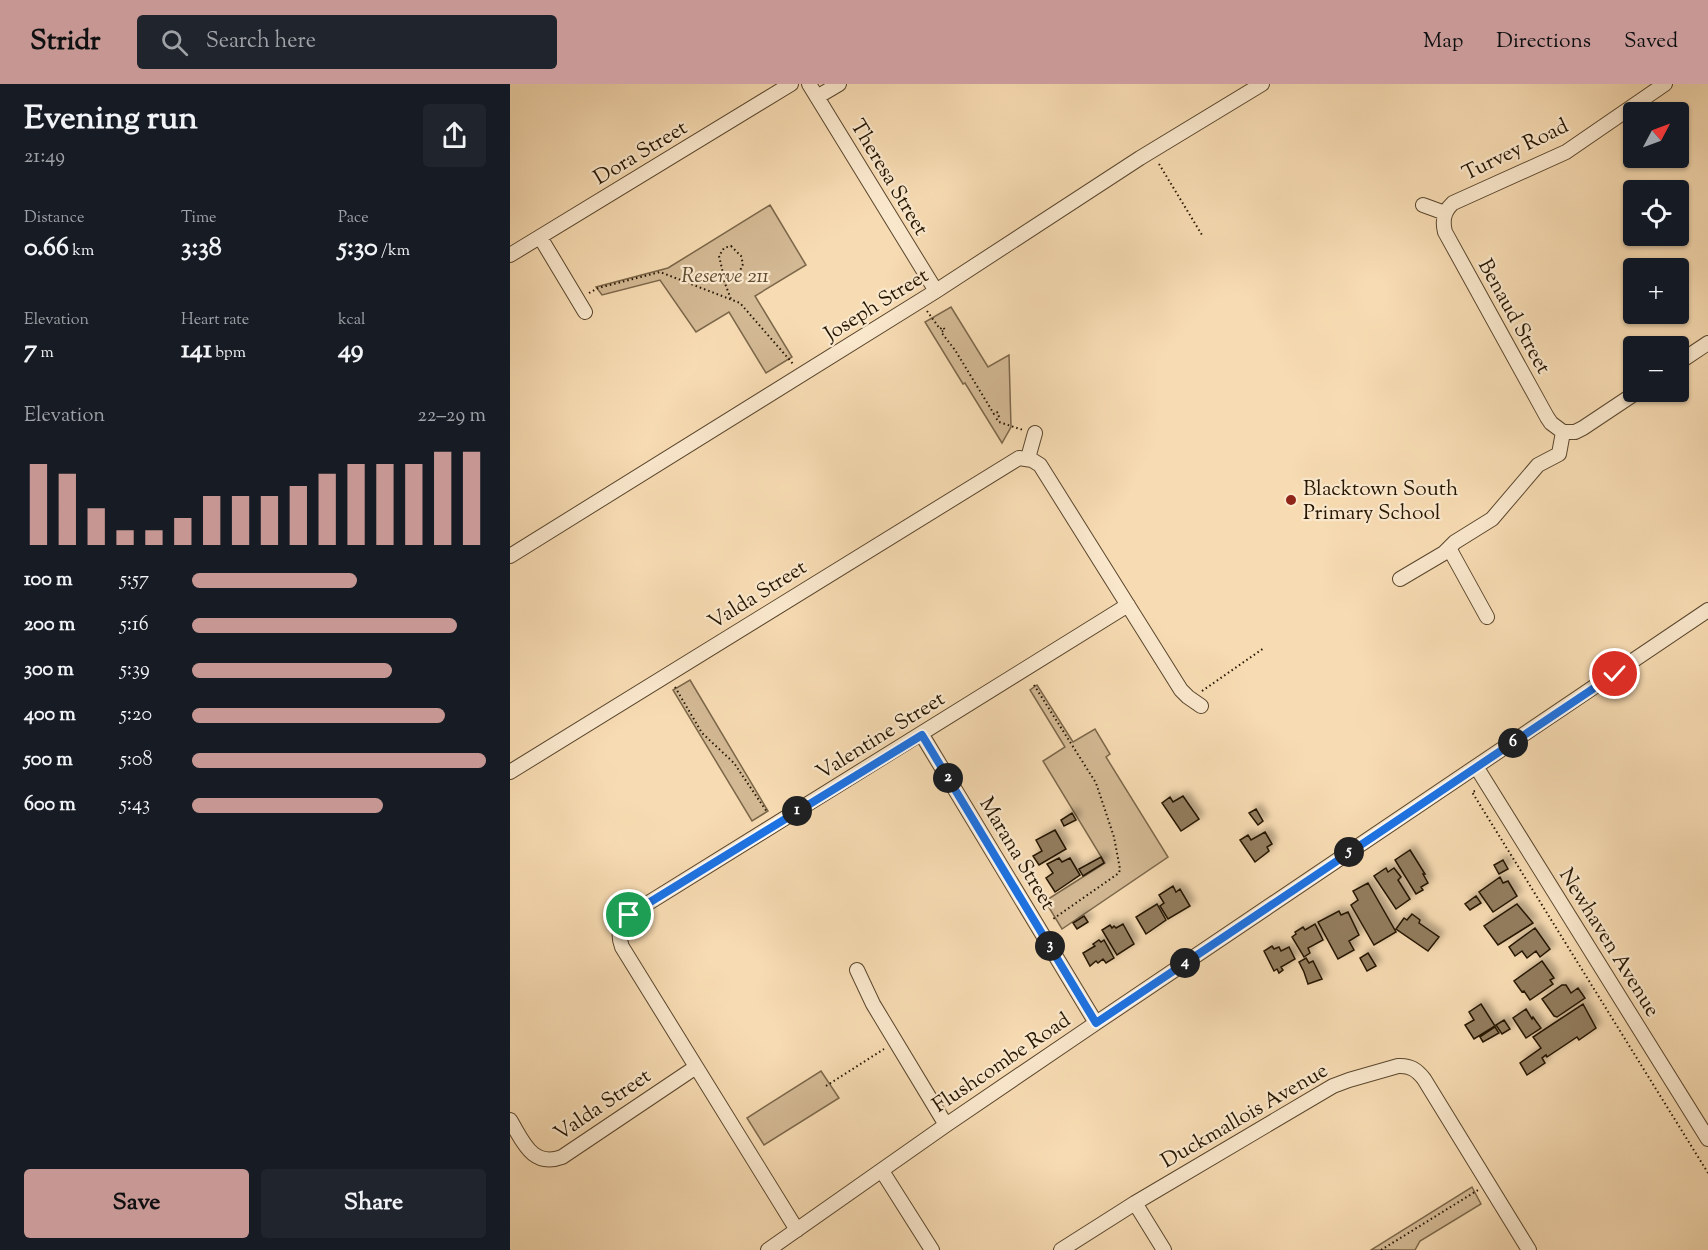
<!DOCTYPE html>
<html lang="en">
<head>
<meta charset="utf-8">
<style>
  body { margin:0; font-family:"Sorts Mill Goudy",serif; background:#20242c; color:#f1f3f6; height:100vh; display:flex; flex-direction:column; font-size:22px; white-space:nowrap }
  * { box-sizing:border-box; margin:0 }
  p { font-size:20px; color:#9ea1a6 }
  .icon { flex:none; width:33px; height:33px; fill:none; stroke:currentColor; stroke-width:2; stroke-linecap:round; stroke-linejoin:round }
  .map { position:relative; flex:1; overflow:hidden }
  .side { display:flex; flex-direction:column; background:#171b24; width:510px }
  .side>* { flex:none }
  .needle { width:39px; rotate:49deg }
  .tools { position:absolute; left:1113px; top:18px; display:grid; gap:12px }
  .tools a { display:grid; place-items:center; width:66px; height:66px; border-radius:6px; background:#171b24; box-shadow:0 2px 4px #0004; font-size:30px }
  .pin { position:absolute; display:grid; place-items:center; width:51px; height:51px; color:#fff; margin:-26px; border:3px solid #fff; border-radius:50%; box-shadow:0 2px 6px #0007 }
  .km { position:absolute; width:30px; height:30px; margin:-15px; border-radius:50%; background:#222; color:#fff; font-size:16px; line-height:30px; text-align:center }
  .round { display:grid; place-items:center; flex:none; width:63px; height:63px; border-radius:6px; background:#20242c }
  .headline { display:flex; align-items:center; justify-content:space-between; height:102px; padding:0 24px }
  h1 { font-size:33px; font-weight:800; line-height:45px }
  .stats { display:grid; grid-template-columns:repeat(3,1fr); gap:9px; height:102px; padding:6px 24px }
  .stats div { display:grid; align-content:center }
  .stats b { font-size:26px; font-weight:800 }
  .stats small { font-size:16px; font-weight:400 }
  .stats p { font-size:16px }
  .chart { height:168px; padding:12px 24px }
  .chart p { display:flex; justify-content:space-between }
  .chart svg { width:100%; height:108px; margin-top:6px; stroke:#c59692; stroke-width:6 }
  .primary-button { display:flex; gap:12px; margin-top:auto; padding:12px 24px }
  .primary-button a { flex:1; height:69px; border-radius:6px; background:#c59692; color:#111; font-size:24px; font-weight:800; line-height:69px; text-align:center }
  .primary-button a+a { background:#20242c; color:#f1f3f6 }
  ul { padding:0 24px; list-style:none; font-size:20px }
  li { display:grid; grid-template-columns:96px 72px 1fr; align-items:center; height:45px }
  li i { height:15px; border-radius:8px; background:#c59692 }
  header { display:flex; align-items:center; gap:36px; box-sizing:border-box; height:84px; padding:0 30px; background:#c59692; color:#111 }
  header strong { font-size:28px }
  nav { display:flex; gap:33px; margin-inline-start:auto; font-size:21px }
  .search { width:420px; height:54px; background:#20242c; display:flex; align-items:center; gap:15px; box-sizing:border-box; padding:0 21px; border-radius:6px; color:#9ea1a6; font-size:22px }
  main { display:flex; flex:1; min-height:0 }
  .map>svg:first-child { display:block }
</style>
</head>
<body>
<header>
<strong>Stridr</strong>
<div class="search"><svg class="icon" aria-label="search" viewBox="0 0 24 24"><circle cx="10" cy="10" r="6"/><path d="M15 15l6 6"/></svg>Search here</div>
<nav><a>Map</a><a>Directions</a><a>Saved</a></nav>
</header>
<main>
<section class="side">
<div class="headline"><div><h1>Evening run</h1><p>21:49</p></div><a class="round"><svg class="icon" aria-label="share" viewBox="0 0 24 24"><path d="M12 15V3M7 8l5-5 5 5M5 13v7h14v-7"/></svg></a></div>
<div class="stats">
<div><p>Distance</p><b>0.66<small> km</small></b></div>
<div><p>Time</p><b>3:38</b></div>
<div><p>Pace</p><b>5:30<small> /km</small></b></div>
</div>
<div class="stats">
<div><p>Elevation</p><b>7<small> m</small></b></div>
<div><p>Heart rate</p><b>141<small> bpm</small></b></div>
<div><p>kcal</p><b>49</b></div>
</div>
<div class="chart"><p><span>Elevation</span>22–29 m</p>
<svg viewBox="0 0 160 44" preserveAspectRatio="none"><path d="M5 44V11M15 44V15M25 44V29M35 44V38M45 44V38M55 44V33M65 44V24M75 44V24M85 44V24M95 44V20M105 44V15M115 44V11M125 44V11M135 44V11M145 44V6M155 44V6"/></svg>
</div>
<ul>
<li><b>100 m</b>5:57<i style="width:56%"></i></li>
<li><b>200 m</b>5:16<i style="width:90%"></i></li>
<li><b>300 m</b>5:39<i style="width:68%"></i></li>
<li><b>400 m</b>5:20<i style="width:86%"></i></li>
<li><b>500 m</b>5:08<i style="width:100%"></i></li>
<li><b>600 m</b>5:43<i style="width:65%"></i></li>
</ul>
<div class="primary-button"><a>Save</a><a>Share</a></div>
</section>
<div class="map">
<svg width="1198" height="1166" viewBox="0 0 1198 1166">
  <defs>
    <filter id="shadow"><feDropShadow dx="5" dy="-5" stdDeviation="3" flood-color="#0004"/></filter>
  </defs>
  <rect width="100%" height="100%" fill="#f7dbb2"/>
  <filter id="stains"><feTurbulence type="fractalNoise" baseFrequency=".00333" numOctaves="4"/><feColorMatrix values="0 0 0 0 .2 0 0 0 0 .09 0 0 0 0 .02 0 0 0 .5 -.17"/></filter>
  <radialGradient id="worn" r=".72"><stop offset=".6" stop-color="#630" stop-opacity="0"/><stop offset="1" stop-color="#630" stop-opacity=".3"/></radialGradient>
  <path fill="#d3b994" stroke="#7c674a" stroke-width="1.5" d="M260,121L296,181L245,212L282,273L256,289L219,228L186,248L150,196L92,211L86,203L158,184Z
    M441,223L478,283L499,271L501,343L492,359L455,299L453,300L415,238Z
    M180,596L258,727L242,737L163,606Z
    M527,601L563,658L585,645L600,670L596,673L658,773L552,845L535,817L595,779L533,677L555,663L520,606Z
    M311,987L329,1014L254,1061L237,1034Z
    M962,1103L971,1120L910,1157L905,1166H861Z"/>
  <path fill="#927c5d" stroke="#251501" stroke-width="1.5" filter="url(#shadow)" d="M673,712L689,735L671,747L652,719L660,713L663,718Z
    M746,725L753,737L748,741L739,729Z
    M562,729L566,736L554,742L551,736Z
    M545,746L556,765L529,781L523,772L532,767L526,756Z
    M755,748L762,760L757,763L759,767L745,778L730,756L738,751L741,756Z
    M900,766L915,790H913L918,799L911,803L913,806L906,810L885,776Z
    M591,773L594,779L573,792L569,785Z
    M549,774L552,778L560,774L570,791L545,808L536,794L543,789L537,780Z
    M993,776L998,785L989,790L984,781Z
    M876,784L878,788L884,784L891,793L888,796L900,815L886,825L864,792Z
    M990,793L993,799L998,797L1007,812L983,828L969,808Z
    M858,799L886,848L864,861L841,821L848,816L843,807Z
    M663,802L666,808L670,805L680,822L658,835L650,822L654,819L649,811Z
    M966,812L971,819L960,826L955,820Z
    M647,820L656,836L636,850L626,833Z
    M1007,820L1023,839L988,861L974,842Z
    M829,827L831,831L838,828L849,851L839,857L844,866L828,875L808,838Z
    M902,830L910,836L909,839L929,853L918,867L886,845L894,834L897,836Z
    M574,832L578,838L567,845L563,839Z
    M613,840L624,860L607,871L592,846L600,841L602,844L604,842L606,844Z
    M805,840L813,856L798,864L800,869L794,873L782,853L786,850L785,848L793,843L795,846Z
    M1025,844L1040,865L1030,873L1026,867L1017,874L1012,867L1005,872L999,863Z
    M589,856L591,858L594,856L604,874L596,879L593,875L588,879L586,877L580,882L573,869L585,862L583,860Z
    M762,862L764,865L769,863L771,867L779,863L785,875L771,883L773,886L769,889L767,885L764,887L754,867Z
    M858,869L866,882L857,887L850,874Z
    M796,874L799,879L803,877L812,895L798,900L794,888L789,878Z
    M1032,877L1044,894L1040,896L1043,900L1020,916L1014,907L1012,908L1004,897Z
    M1052,901H1056L1061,909L1068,904L1075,914L1047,933L1044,932L1032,915Z
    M971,920L985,942L964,955L955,941L964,936L959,928Z
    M1073,920L1086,944L1069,956L1067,953L1037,973L1036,971L1032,974L1035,979L1017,991L1010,979L1031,964L1023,953Z
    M1016,925L1022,935L1023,933L1031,944L1016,954L1003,934Z
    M994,936L1000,945L992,950L986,941Z
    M985,943L989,949L973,958L970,953Z"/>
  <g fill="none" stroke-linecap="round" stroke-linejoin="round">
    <g stroke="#5a462d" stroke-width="16">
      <path id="minor" d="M299,0L426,207
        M307,13L329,0
        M913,121L935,129
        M30,153L75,228
        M0,171L281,0
        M1168,279L1198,259
        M1053,348L1041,339L1037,333L935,148C932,136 934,127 943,119L1056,68L1155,0
        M1053,348H1065L1073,344L1127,308
        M518,374L525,349
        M939,464L977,533
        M0,472L426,207L630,74L752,0
        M890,495L934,469L945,458L982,435L1028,381L1049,370L1053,348
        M412,651L586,939
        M967,684L1198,1055
        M0,688L509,374L522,376L530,381L671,606L678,613L691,622
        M347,886L363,920L436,1041
        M0,1036C13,1057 22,1084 52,1073L186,983
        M372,1087L422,1166
        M625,1119L654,1166
        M287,1146L112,863C107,850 110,841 119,831L618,521
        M258,1166L436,1041L586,939L1198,526
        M551,1166L625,1119L823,1002L839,996L888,982C900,981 907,986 914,995L1019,1166"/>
    </g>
    <path stroke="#251501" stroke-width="2" stroke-dasharray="1.5 3" stroke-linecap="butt" d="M649,80L692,151
      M221,162L231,172L233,180L229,189L219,194L216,193L213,189L209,172L214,164Z
      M214,192V197L221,215
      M79,209L88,204L150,188L230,219L284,281
      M417,227L430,245L433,243L435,246L431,248L445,266L484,330L487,328L489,332L486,334L489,338L513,346
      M524,601L586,699L604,753L610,785L609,789L543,835
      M165,603L192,649L224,679L257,728
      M692,607L754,564
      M965,707L962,708L1198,1089
      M316,1002L374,965
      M871,1166L968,1106"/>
    <use href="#minor" stroke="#fae8cd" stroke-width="14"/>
  </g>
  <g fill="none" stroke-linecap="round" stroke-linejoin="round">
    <g stroke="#fff" stroke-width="12">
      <path id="route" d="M119,831L412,651L586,939L1105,590"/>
    </g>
    <use href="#route" stroke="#1a73e8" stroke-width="8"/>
  </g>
  <circle fill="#8f2418" stroke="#fae8cd" stroke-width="2" cx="781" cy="416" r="6"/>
  <g text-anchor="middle" stroke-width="4.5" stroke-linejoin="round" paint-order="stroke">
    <g font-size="21" fill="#251501" stroke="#fae8cd">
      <text transform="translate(1005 65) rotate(-26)" y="7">Turvey Road</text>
      <text transform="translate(130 68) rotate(-31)" y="7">Dora Street</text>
      <text transform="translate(380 93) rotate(59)" y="7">Theresa Street</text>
      <text transform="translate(366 220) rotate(-32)" y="7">Joseph Street</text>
      <text transform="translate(1005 232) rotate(61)" y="7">Benaud Street</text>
      <text transform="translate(247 510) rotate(-32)" y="7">Valda Street</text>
      <text transform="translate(370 651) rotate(-32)" y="7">Valentine Street</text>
      <text transform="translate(508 769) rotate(59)" y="7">Marana Street</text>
      <text transform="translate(1100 858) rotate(58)" y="7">Newhaven Avenue</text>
      <text transform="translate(491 978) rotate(-34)" y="7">Flushcombe Road</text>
      <text transform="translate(92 1020) rotate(-34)" y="7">Valda Street</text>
      <text transform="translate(734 1031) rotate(-30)" y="7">Duckmallois Avenue</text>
    </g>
    <g font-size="21" font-style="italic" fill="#624e34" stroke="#fae8cd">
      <text x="215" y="198">Reserve 211</text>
    </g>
    <g font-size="21" fill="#251501" stroke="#fae8cd" text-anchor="start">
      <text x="793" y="411">Blacktown South<tspan x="793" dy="24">Primary School</tspan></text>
    </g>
  </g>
  <rect width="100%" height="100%" filter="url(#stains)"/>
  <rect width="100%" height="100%" fill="url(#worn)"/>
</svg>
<div class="tools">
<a><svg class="needle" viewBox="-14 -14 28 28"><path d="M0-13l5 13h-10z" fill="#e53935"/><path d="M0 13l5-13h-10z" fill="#9ea1a6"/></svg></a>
<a><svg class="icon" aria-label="locate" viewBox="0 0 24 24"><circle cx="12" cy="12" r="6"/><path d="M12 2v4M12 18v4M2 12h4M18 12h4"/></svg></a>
<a>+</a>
<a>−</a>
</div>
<div class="pin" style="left:119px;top:831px;background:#1e9e55"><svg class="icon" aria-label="arrive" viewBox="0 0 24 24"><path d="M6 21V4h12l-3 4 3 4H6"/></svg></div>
<div class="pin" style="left:1105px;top:590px;background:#d93025"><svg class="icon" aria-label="check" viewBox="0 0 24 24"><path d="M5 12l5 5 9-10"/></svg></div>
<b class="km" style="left:287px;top:727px">1</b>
<b class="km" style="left:438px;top:694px">2</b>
<b class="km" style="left:540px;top:862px">3</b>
<b class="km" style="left:675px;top:879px">4</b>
<b class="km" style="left:839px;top:768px">5</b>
<b class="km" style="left:1003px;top:659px">6</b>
</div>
</main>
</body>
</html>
